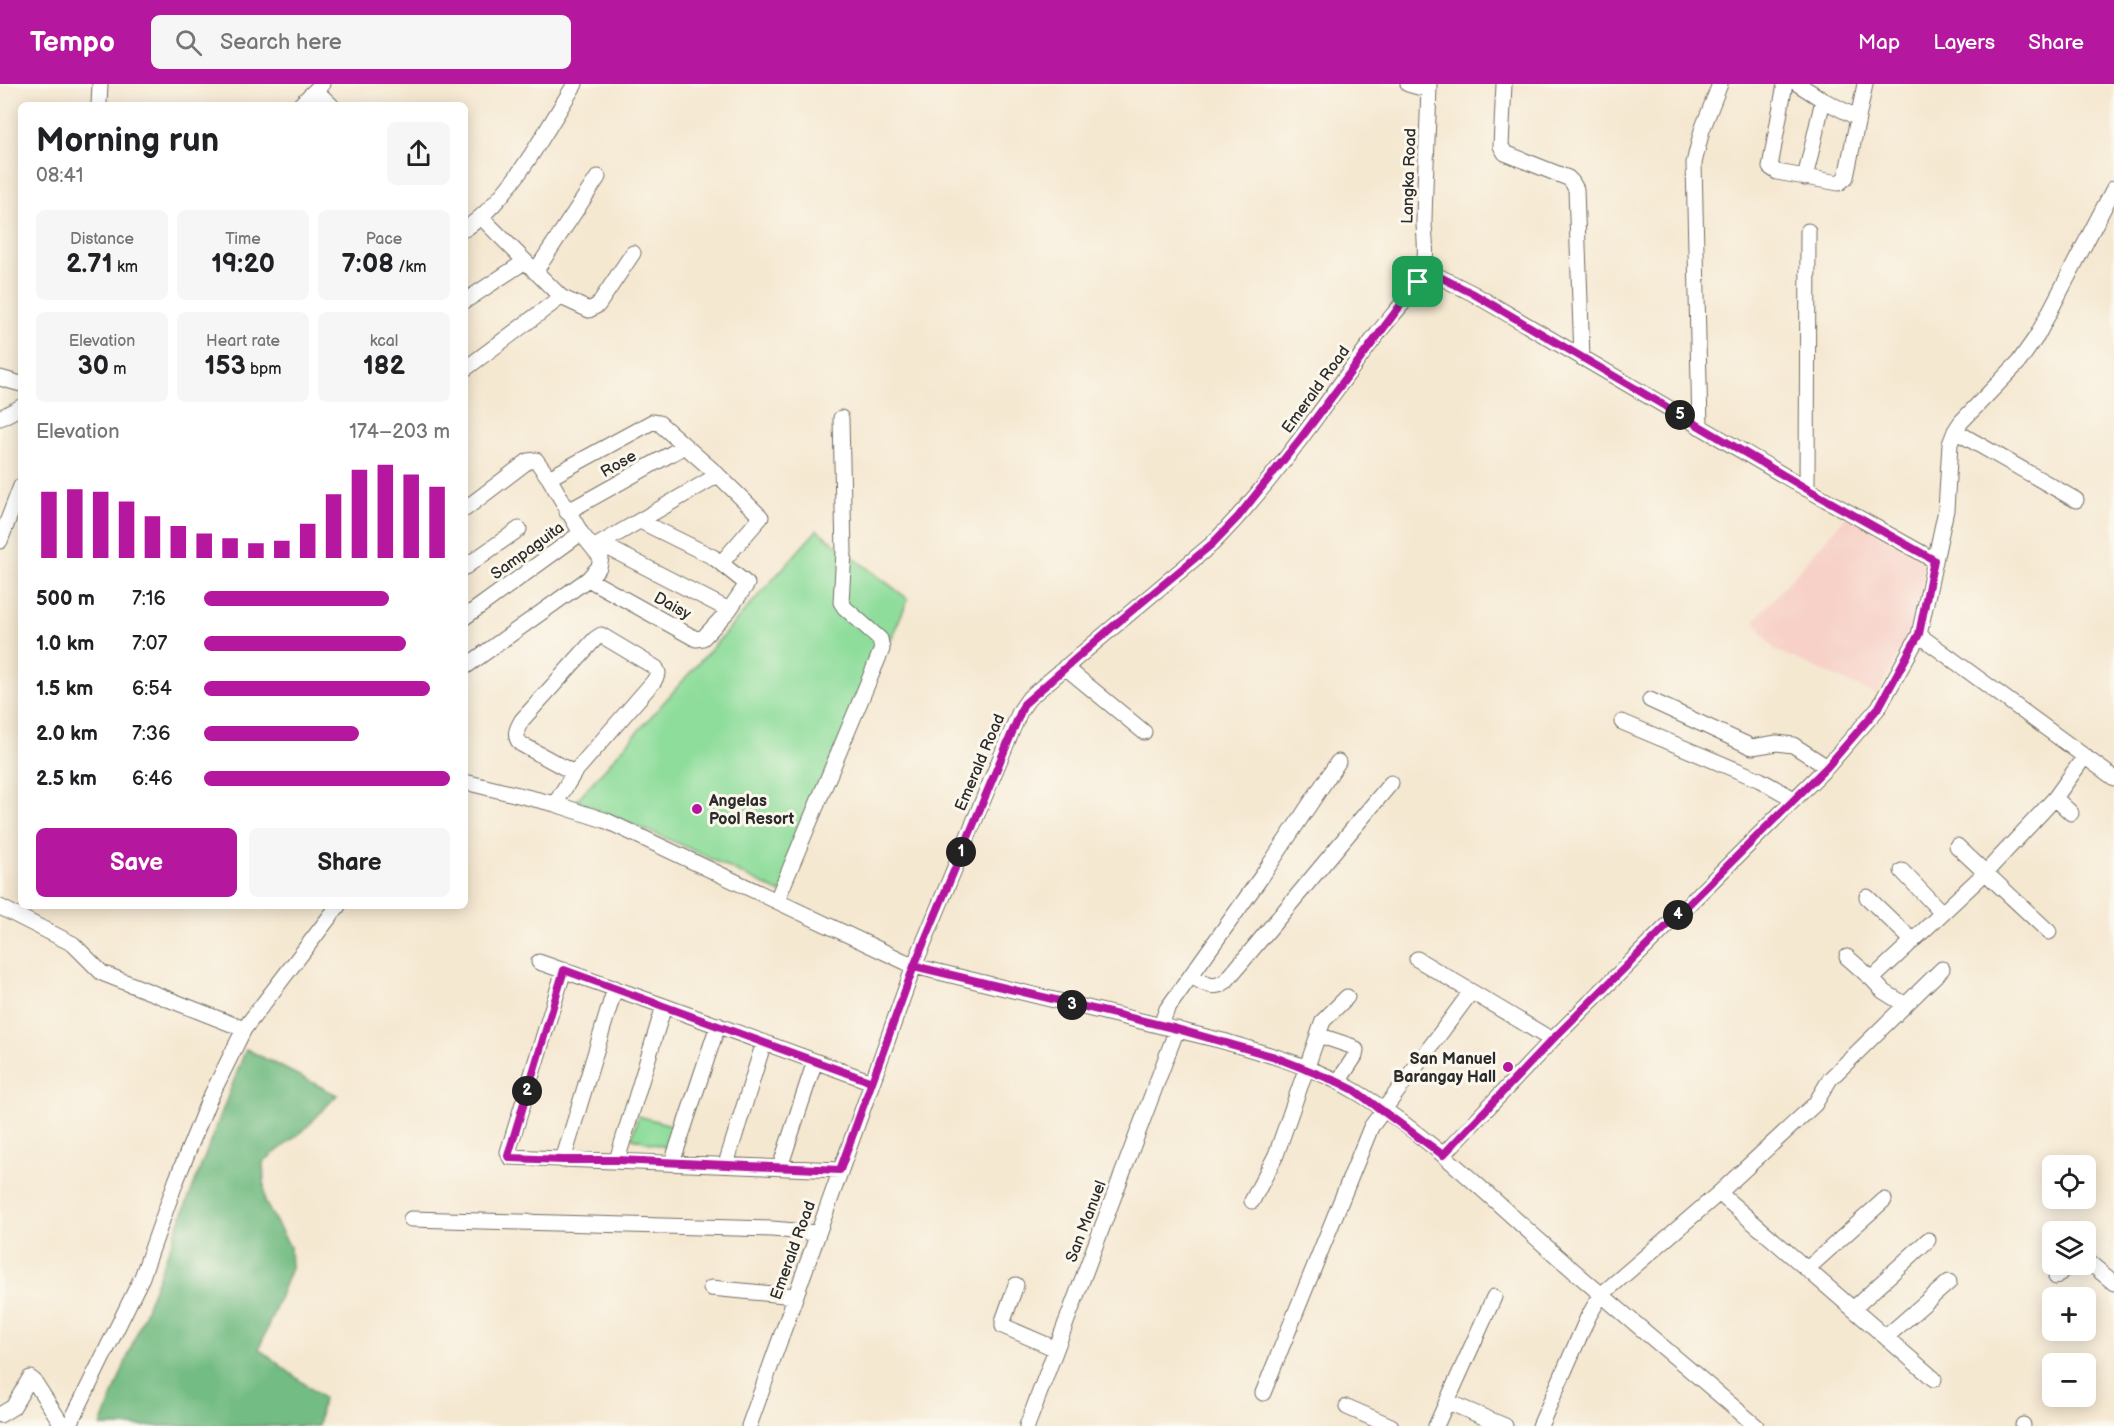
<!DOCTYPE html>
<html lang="en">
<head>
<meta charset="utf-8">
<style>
  body { margin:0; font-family:"Balsamiq Sans",sans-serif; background:#f6f6f6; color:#202124; height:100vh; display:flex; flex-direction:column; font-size:22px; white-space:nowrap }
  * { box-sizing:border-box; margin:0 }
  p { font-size:20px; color:#757577 }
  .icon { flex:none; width:33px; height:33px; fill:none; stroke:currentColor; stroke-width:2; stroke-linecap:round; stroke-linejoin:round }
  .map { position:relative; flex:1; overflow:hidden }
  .drawer { position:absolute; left:18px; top:18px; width:450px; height:807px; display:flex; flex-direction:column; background:#fff; border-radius:9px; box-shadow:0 3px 15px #0003 }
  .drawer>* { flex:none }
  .tools { position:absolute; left:2042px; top:1071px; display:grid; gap:12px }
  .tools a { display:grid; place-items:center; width:54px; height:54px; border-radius:9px; background:#fff; box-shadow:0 3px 15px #0003; font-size:30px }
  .pin { position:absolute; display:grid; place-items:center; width:51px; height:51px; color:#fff; margin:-26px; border-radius:12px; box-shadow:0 3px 9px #0006 }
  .km { position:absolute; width:30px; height:30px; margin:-15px; border-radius:50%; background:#222; color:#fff; font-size:16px; line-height:30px; text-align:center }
  .round { display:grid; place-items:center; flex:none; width:63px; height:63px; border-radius:9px; background:#f6f6f6 }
  .summary { display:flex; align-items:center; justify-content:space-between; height:102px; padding:0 18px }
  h1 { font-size:33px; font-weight:600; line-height:45px }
  .metrics { display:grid; grid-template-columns:repeat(3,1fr); gap:9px; height:102px; padding:6px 18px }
  .metrics div { display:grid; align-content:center; border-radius:9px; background:#f6f6f6; text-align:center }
  .metrics b { font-size:26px; font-weight:600 }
  .metrics small { font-size:16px; font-weight:400 }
  .metrics p { font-size:16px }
  .chart { height:168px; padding:12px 18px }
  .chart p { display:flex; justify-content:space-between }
  .chart svg { width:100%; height:108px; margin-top:6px; stroke:#b5179e; stroke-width:6 }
  .action { display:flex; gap:12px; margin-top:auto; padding:12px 18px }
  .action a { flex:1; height:69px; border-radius:9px; background:#b5179e; color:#fff; font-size:24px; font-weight:600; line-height:69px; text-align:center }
  .action a+a { background:#f6f6f6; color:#202124 }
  ul { padding:0 18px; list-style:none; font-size:20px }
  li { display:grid; grid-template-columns:96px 72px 1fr; align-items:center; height:45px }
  li i { height:15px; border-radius:8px; background:#b5179e }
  header { display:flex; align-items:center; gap:36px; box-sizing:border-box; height:84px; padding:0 30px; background:#b5179e; color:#fff }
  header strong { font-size:28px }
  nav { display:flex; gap:33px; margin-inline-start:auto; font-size:21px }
  .search { width:420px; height:54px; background:#f6f6f6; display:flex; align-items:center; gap:15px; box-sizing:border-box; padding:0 21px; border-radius:9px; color:#757577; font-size:22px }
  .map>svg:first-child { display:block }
</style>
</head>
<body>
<header>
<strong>Tempo</strong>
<div class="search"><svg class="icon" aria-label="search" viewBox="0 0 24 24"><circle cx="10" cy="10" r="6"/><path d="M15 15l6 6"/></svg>Search here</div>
<nav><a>Map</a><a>Layers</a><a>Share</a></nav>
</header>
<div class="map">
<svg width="2114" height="1342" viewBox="0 0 2114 1342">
  <rect width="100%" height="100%" fill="#fbf7ec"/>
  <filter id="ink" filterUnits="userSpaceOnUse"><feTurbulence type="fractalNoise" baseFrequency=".0167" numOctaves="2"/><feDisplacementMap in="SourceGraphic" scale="12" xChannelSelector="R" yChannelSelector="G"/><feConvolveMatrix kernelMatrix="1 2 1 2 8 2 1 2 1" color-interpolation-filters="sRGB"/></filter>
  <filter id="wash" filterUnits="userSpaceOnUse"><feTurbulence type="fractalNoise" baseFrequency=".008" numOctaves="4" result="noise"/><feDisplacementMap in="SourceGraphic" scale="24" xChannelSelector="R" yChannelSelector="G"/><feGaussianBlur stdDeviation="1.35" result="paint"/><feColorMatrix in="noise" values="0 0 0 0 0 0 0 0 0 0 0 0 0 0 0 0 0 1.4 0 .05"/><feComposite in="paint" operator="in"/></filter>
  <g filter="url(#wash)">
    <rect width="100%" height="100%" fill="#f5e8d1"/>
    <path fill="#f7d1c8" d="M1847,431L1929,480L1909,550L1877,611L1775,566L1754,537Z"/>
    <path fill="#8fdd9b" stroke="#5d8463" stroke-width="1.5" d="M817,446L908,515L846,662L781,809L682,761L576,717Z
      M638,1032L679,1043L673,1065L632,1054Z"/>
    <path fill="#73bc83" stroke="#4f7457" stroke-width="1.5" d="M246,965L337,1011L303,1047L263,1078L265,1118L290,1163L291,1184L259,1265L323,1314L318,1342H101Z"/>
  </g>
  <g filter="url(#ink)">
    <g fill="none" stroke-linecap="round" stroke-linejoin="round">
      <g stroke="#726d65" stroke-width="17">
        <path id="minor" d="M1408,0L1429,6
          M1504,0L1501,62L1505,69L1568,94L1572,98L1576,105L1582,274
          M1785,0L1770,83L1777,88L1839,99L1846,93L1865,0
          M1798,0L1823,16L1858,34
          M316,7L331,21
          M99,21L100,0
          M300,21L322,0
          M1805,94L1823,16
          M482,134L561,213L589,226L598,221L633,169
          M465,145C511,115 546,46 575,0
          M1424,185L1472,209L1807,405L1934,476
          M535,188L598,93
          M465,217L524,178
          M465,285L561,213
          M0,294L21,300
          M0,334L21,323
          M1700,343L1694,79L1702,46L1720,0
          M1955,347L2076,416
          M549,394L652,338L659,339L718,391L761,433L722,478
          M1807,405L1808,147
          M465,425L528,377L536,376L549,394L581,449L601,474L599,483L588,495
          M567,428L685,362
          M0,457L21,402
          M601,460L729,526
          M593,464L718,391
          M465,483L519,445
          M465,533L581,449
          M1919,551L2114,694
          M465,583L588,495L696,555L703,554L729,526L747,500L713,473L640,437
          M1065,583L1144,648
          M1650,616L1752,663L1777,659L1793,661L1827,683
          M1622,638L1760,696L1794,715
          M465,698L555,720L607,737L914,882L1223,957C1267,970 1315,983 1355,1007C1423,1047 1483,1107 1542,1159C1612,1221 1685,1281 1756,1342
          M2055,714L2071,729
          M555,720L574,689L654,597L658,589L656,584L601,551L595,555L522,636C517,644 513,652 521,660L574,689
          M1957,762L2049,848
          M1902,787L1942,829
          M1867,813L1913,857
          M777,816L882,565L880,555L845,524L841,518L844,468L841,334
          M0,823L73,860L102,889L244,945
          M1847,873L1872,895L1883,907L1904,920
          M1417,875L1552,956
          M539,878L664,922L872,998
          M564,886L508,1068L510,1073L840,1086
          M1191,892C1204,899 1213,907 1226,897L1391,699
          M1872,895L1986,788L2055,714L2085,672
          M1161,941L1167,925L1262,792L1338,678
          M1318,951L1351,962L1356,966L1355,972L1338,998
          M1443,1071L1552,956L1827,683L1879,623L1919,551L1946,426L1950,360L1955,347L1961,338L2018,279L2037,252L2114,104
          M563,1076L615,904
          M617,1076L664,922
          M672,1079L718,941
          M726,1080L764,958
          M780,1083L815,977
          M1719,1109L1934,1295
          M1252,1117L1276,1071L1323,937L1347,913
          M411,1135L772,1145L817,1149
          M2085,1175L2114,1199
          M1807,1185L1884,1116
          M2056,1193L2069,1180
          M1016,1201L1003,1237V1242L1056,1265
          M711,1204L795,1212
          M1853,1225L1928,1156
          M1886,1253L1949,1198
          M1263,1309L1371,1043L1471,908
          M1448,1318L1505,1342
          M1347,1323L1391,1342
          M0,1331L13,1323L30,1294L34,1297L63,1342
          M69,1342L142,1193L176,1097L208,1018L244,945L338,822
          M749,1342L914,882L1020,627L1029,614L1212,460C1276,396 1324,320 1378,249C1390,233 1418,205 1423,187C1428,171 1424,152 1424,137C1425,91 1428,46 1429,0
          M1027,1342L1177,945
          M1436,1342L1494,1213
          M1540,1342L1588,1233L1601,1211L1719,1109L1815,1020L1830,995L1942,885
          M2023,1342V1341"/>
      </g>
      <use href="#minor" stroke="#fff" stroke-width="15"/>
    </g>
  </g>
  <g fill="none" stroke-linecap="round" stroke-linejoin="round" filter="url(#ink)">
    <g stroke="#fff" stroke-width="12">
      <path id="route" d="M1418,198L1301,354L1238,433L1212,460L1111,544L1024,620L914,882L840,1086L617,1076H563L511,1074L508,1072L564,886L872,998L914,882L1177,945L1272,972L1338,998L1354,1006L1443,1071L1552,956L1827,683L1879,623L1919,550L1934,476L1807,405L1472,209L1424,185L1418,198"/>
    </g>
    <use href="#route" stroke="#b5179e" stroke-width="8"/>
  </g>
  <g fill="#b5179e" stroke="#fbf7ec" stroke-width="2">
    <circle cx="697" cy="725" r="6"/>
    <circle cx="1508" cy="983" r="6"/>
  </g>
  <g text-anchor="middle" stroke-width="6" stroke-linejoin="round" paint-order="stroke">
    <g font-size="16" fill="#2b2b2b" stroke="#fbf7ec">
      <text transform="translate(1408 92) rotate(-88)" y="6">Langka Road</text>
      <text transform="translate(1315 305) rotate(-54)" y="6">Emerald Road</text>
      <text transform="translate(618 379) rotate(-30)" y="6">Rose</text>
      <text transform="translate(527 466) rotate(-36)" y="6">Sampaguita</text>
      <text transform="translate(673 521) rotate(29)" y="6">Daisy</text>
      <text transform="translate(979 678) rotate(-67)" y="6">Emerald Road</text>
      <text transform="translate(1085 1137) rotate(-69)" y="6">San Manuel</text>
      <text transform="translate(792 1166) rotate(-70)" y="6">Emerald Road</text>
    </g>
    <g font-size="16" font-weight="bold" fill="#2b2b2b" stroke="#fbf7ec" text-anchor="start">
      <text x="709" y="722">Angelas<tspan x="709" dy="18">Pool Resort</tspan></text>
      <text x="1496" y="980" text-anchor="end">San Manuel<tspan x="1496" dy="18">Barangay Hall</tspan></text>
    </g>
  </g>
</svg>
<div class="tools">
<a><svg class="icon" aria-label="locate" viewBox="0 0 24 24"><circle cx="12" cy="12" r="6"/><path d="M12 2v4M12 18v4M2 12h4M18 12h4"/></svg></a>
<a><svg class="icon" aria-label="layers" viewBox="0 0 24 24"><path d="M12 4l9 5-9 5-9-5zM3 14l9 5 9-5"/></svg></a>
<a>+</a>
<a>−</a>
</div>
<div class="pin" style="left:1418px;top:198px;background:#1e9e55"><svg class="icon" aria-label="arrive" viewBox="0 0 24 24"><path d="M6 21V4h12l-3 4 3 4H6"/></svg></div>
<b class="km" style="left:961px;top:768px">1</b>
<b class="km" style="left:527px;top:1007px">2</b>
<b class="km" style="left:1072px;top:921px">3</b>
<b class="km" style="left:1678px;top:831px">4</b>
<b class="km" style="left:1680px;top:331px">5</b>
<section class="drawer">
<div class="summary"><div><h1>Morning run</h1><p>08:41</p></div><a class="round"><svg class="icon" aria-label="share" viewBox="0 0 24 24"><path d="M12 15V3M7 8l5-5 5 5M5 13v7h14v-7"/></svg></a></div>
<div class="metrics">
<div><p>Distance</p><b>2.71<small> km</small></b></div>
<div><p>Time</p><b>19:20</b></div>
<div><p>Pace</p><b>7:08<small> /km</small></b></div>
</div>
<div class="metrics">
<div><p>Elevation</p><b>30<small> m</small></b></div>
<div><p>Heart rate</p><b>153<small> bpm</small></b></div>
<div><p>kcal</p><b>182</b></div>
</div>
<div class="chart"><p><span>Elevation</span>174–203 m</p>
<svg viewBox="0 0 160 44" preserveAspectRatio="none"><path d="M5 44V17M15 44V16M25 44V17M35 44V21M45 44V27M55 44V31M65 44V34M75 44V36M85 44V38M95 44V37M105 44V30M115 44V18M125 44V8M135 44V6M145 44V10M155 44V15"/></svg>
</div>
<ul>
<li><b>500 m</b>7:16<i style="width:75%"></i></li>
<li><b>1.0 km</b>7:07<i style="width:82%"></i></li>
<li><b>1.5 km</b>6:54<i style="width:92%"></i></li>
<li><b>2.0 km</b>7:36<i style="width:63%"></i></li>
<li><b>2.5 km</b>6:46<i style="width:100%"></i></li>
</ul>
<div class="action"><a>Save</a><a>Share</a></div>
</section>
</div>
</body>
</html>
